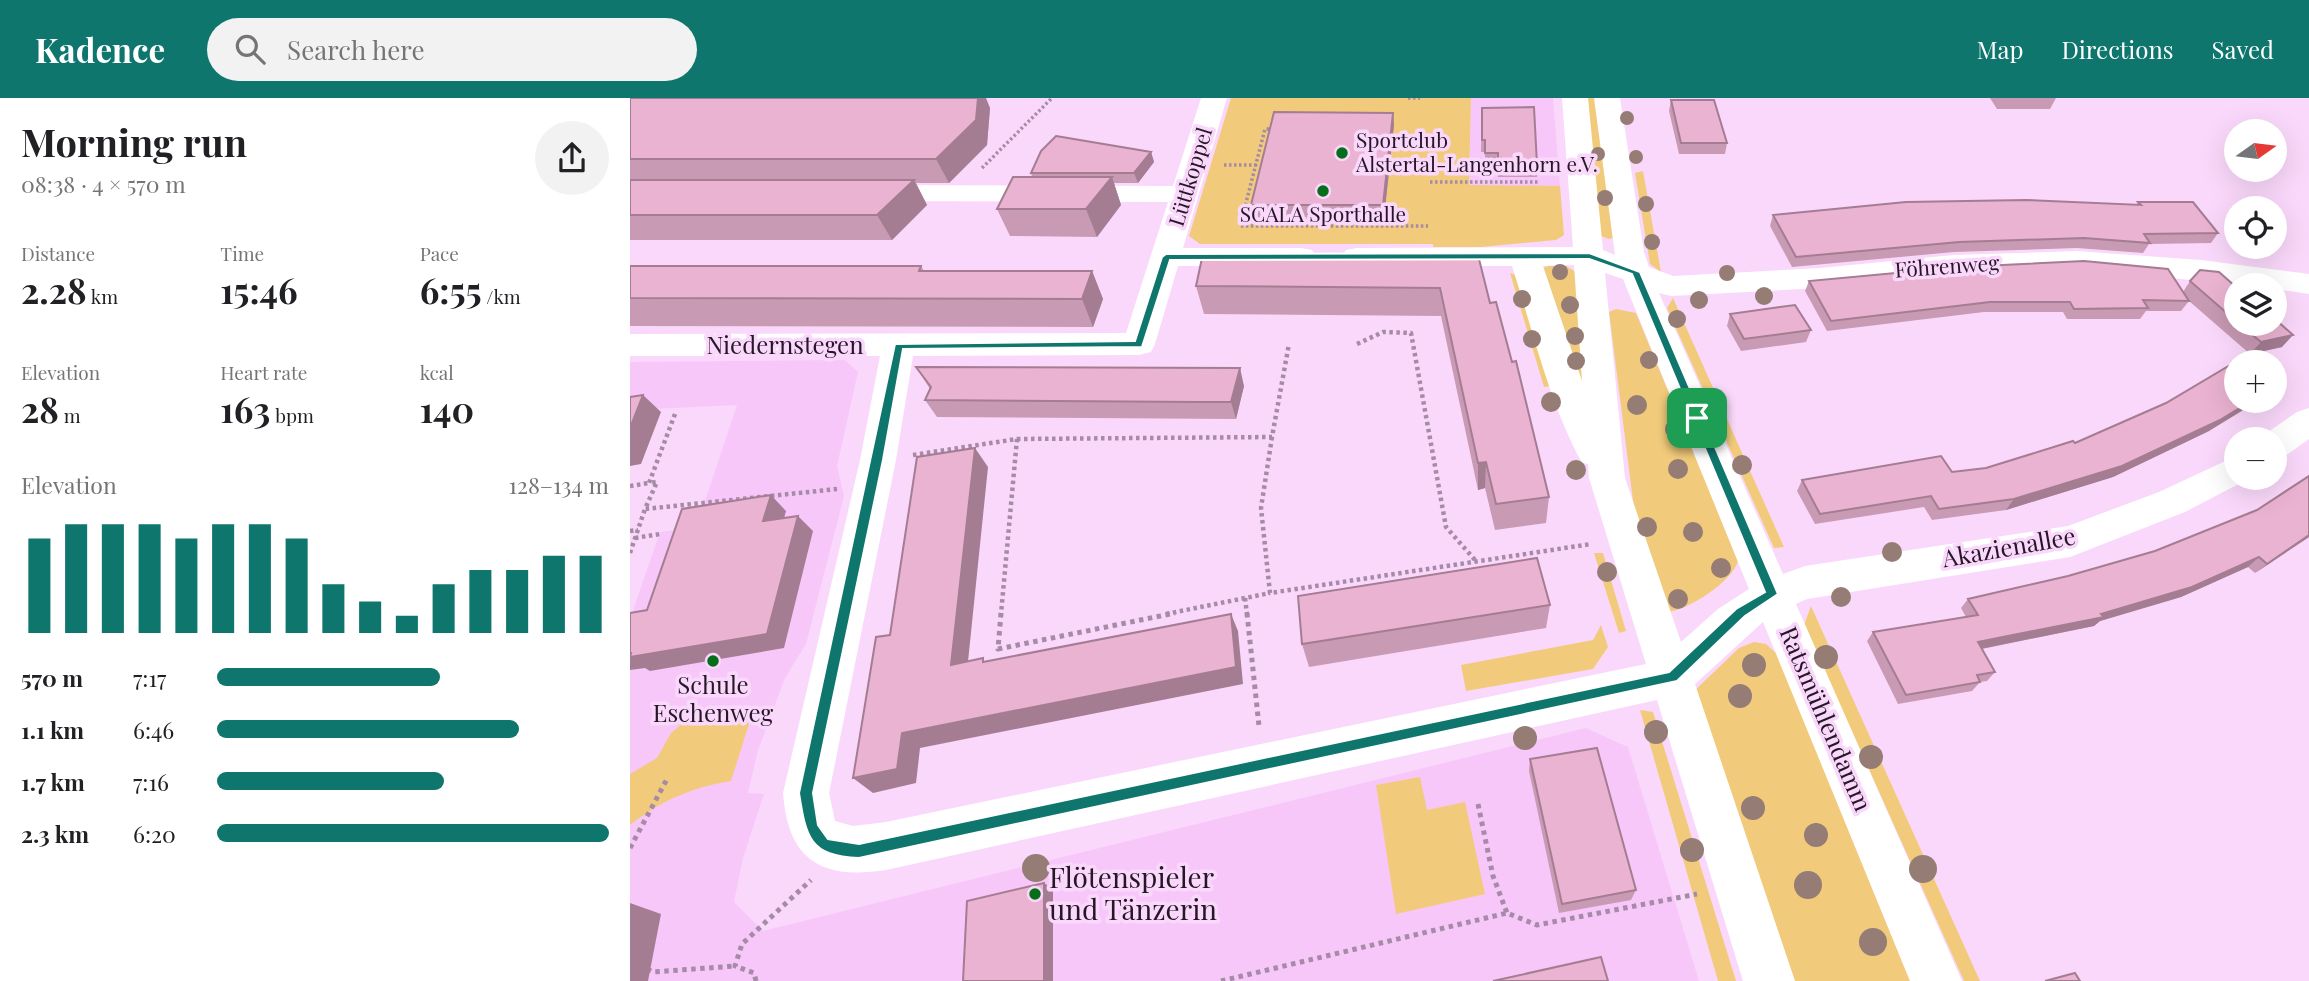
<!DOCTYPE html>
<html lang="en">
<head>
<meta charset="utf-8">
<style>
  body { margin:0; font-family:"Playfair Display",serif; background:#f2f2f2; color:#202124; height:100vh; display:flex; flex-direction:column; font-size:26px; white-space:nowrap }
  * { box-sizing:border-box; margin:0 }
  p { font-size:23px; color:#757577 }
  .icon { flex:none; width:38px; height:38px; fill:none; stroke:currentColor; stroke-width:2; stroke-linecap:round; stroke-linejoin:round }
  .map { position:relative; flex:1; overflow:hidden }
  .details { display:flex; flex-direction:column; background:#fff; width:630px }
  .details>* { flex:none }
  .needle { width:46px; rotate:76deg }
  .controls { position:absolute; left:1594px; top:21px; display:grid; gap:14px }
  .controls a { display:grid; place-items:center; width:63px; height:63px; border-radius:50%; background:#fff; box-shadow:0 7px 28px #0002; font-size:35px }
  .pin { position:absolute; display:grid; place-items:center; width:60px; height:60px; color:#fff; margin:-30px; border-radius:14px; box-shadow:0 4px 10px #0006 }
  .round { display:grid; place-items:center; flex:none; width:74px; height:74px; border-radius:37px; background:#f2f2f2 }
  .summary { display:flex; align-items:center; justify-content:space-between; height:119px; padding:0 21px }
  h1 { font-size:38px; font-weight:700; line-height:52px }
  .figures { display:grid; grid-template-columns:repeat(3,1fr); gap:10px; height:119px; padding:7px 21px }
  .figures div { display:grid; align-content:center }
  .figures b { font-size:35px; font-weight:700 }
  .figures small { font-size:19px; font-weight:400 }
  .figures p { font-size:19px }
  .chart { height:196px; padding:14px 21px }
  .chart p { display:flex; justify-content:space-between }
  .chart svg { width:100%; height:126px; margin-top:7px; stroke:#0f766e; stroke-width:6 }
  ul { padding:0 21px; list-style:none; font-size:23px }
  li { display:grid; grid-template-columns:112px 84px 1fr; align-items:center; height:52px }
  li i { height:18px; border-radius:9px; background:#0f766e }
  header { display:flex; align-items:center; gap:42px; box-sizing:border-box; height:98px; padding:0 35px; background:#0f766e; color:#fff }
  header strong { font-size:33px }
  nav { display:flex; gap:38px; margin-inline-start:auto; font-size:24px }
  .search { width:490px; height:63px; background:#f2f2f2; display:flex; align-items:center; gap:18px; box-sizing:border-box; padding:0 24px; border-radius:38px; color:#757577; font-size:26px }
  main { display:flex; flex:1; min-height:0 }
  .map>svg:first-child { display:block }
</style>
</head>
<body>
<header>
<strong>Kadence</strong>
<div class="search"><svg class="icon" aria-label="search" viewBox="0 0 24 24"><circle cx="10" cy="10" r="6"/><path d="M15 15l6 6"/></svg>Search here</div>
<nav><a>Map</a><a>Directions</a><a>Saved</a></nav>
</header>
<main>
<section class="details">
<div class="summary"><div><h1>Morning run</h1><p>08:38 · 4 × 570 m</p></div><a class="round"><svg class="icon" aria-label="share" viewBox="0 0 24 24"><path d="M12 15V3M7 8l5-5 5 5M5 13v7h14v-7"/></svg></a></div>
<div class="figures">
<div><p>Distance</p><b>2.28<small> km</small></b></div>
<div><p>Time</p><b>15:46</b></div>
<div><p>Pace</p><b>6:55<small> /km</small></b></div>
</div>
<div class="figures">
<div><p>Elevation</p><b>28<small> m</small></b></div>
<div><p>Heart rate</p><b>163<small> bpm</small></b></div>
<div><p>kcal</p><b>140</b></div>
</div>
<div class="chart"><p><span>Elevation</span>128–134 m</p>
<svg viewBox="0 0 160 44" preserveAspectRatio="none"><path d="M5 44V11M15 44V6M25 44V6M35 44V6M45 44V11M55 44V6M65 44V6M75 44V11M85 44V27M95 44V33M105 44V38M115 44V27M125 44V22M135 44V22M145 44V17M155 44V17"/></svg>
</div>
<ul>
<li><b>570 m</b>7:17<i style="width:57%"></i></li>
<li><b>1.1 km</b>6:46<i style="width:77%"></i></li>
<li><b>1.7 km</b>7:16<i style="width:58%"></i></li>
<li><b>2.3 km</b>6:20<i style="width:100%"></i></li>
</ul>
</section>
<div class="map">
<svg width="1679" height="883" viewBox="0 0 1679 883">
  <rect width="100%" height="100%" fill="#fad8fb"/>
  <path fill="#f7c7f9" d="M841,0H923L930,88H839Z
    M215,262L228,274L207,368L214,398L176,546L155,580L128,652L118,695L134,696L113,760L104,804L133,833L956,630L998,649L1069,883H0V521L30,434L47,432L73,409L107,307L0,312V264Z"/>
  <path fill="#f1cb7b" d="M601,0H841L839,87L930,88L934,137L926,142L851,149H803V146H570L559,138Z
    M954,0H966L983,140L979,141L971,138Z
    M1013,73L1031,174L1020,166L1005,75Z
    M918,168H936L949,176L955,299L911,171Z
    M880,175L886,177L921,288L914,289Z
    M1043,200L1154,449L1144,450L1037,210Z
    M986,211L1006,215L1108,463C1103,483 1058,512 1038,514L1008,442L979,214Z
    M964,455H973L996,533L989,535Z
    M1181,508L1350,883H1334L1174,527Z
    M971,527L978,549L963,571L836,593L831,567L963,542Z
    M1124,544L1136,546L1147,556L1280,883H1158L1064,593L1109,550Z
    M1010,612L1023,614L1106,883H1088Z
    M114,617L119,626L101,683C62,689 31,703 0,727V676L27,660L41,635L54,624Z
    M790,679L797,712L835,704L855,796L766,816L746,687Z"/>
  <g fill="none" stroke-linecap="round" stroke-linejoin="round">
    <path stroke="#a68ba7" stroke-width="3.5" stroke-dasharray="2.5 2.5" stroke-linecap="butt" d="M778,0H790
      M644,31H635L610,128H798
      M594,67H627
      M352,70L421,1
      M800,84H908
      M652,128L653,119"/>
    <path stroke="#a68ba7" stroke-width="4.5" stroke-dasharray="3.5 3.5" stroke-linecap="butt" d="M727,246L753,234L781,235L816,429L845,462
      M45,316L19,385L27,384L15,411L207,391
      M642,339L631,410L640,495L961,446
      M387,341L642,339L659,246
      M283,357L387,341L371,516
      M0,388L19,385
      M0,433L8,432
      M5,440L30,436
      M0,455L15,411
      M615,500L617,516
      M536,516L640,495"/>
    <path stroke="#a68ba7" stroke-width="5" stroke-dasharray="4.5 4.5" stroke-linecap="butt" d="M371,515L368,551L545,515
      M617,515L629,628
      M848,706L863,778L877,815
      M0,750L37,681
      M17,871L23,874L105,868
      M126,883L124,875L105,868L112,846L181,782
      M591,883L877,815L907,827L1067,796"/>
    <path fill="#fff" fill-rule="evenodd" d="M571,0H597L553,150H671L682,152L686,159L682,166L671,168H548L525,246L521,254L509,257L283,258L266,362L199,695L205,723L223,728L256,724L1016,566L959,380L958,366L952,365C919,304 903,233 882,168H727L716,166L712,159L716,152L727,150L943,149L932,0H958L973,152L985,157L964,0H990L1014,154L1019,169L1043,178L1190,170L1324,157L1447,153L1571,162L1679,176V196L1645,191V187H1613L1447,171L1324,177L1190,190L1041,198L1029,195L1153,476L1175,468L1438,428L1529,394L1606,358V380H1620L1555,414L1440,459L1177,501L1166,506L1332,883H1280L1133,524L1065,586L1165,883H1113L1027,602L256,772C192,782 158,763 153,695L230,362L250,258H0V236L496,235L538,104L239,103L229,101L225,95L229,89L239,87L543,88ZM944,167L952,283L913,168ZM975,175L993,181L1119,491L1088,511L1051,544L995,380Z
      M1679,310V341L1658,356L1645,360V341H1630L1632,338L1667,314Z"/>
  </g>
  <g fill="#957c74">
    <circle cx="997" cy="20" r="7"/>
    <circle cx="968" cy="56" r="7"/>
    <circle cx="1006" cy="59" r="7"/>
    <circle cx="975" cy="100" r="8"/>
    <circle cx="1016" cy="106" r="8"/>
    <circle cx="1022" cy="144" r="8"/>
    <circle cx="930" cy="174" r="8"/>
    <circle cx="1097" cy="175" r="8"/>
    <circle cx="1134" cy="198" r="9"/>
    <circle cx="892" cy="201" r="9"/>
    <circle cx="1069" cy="202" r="9"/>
    <circle cx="940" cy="207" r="9"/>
    <circle cx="1047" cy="221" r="9"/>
    <circle cx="945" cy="238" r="9"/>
    <circle cx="902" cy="241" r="9"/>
    <circle cx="1019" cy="262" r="9"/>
    <circle cx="946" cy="263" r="9"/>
    <circle cx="1083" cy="300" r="10"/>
    <circle cx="921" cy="304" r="10"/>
    <circle cx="1007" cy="307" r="10"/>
    <circle cx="1045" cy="331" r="10"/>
    <circle cx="1112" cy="367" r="10"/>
    <circle cx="1048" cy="371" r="10"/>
    <circle cx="946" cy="372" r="10"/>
    <circle cx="1017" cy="429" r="10"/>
    <circle cx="1063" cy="434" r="10"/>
    <circle cx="1262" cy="454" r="10"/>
    <circle cx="1091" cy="470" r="10"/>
    <circle cx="977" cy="474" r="10"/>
    <circle cx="1211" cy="499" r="10"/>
    <circle cx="1048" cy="501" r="10"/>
    <circle cx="1196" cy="559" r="12"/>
    <circle cx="1124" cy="567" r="12"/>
    <circle cx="1110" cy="598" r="12"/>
    <circle cx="1026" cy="634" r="12"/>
    <circle cx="895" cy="640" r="12"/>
    <circle cx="1241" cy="659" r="12"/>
    <circle cx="1123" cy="710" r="12"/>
    <circle cx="1186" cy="737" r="12"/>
    <circle cx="1062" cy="752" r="12"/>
    <circle cx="406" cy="770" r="14"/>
    <circle cx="1293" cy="771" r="14"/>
    <circle cx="1178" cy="787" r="14"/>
    <circle cx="1243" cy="844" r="14"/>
  </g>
  <path fill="#c99ab4" d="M0,0L360,10L357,47L319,85H286L297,107L262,142H0Z
    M1360,0H1426L1420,11H1367Z
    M1041,2L1097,45L1095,56H1049L1039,13Z
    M852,10L907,67V79H868V68L855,67V54H851Z
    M763,15L764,27L754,120L624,119L621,107Z
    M521,54L524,64L508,85H484L491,107L467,139L380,138L367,111L402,79L401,75Z
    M1508,104L1588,135L1581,145L1519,146L1513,155L1447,150L1324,154L1162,169L1140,128L1143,117L1506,107Z
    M780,158L781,161L860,205L919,399L916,425L865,432L855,390L848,392L811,218L574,216L566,188Z
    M0,168H291L294,173H462L473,201L463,229L0,228Z
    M1179,183L1553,194L1560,183L1606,189V226H1645L1652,249L1620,256L1559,203L1551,213H1516L1510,221H1437L1433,214H1354L1197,233L1175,193Z
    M1100,216L1181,232L1176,244L1111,253L1097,228Z
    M286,269L614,288L606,321L307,319L295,302L300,291Z
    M1579,333L1483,379L1376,412L1302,422L1294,409L1185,426L1167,393L1172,382L1322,374L1356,370L1445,345Z
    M1679,378V439L1625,475L1618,469L1551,499L1470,523L1464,528L1352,551L1365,574L1357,583L1350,584L1342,593L1268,606L1237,543L1243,534L1336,519L1331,510L1338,501L1438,478L1525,453L1627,412Z
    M920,507L916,530L679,569L672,546Z
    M900,661L1006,792L1001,802L929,815L899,673Z"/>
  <path fill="#a47d92" d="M348,0H356L360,10L357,47L319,85L306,61Z
    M763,15L764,27L754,120L753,107Z
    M521,54L524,64L508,85L504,75Z
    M482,79L491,107L467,139L456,111Z
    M284,82L297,107L262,142L247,117Z
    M462,173L473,201L463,229L452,201Z
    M1663,237L1652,249L1620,256L1631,244Z
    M610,270L614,288L606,321L601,304Z
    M13,297L31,314L11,366L0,368V330Z
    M1621,303H1628L1579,333L1483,379L1376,412L1384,401Z
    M345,350L358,369L336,583L321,567Z
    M856,364L855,390L848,392V365Z
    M141,397L156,413L149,439L133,423Z
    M168,418L183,433L154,550L20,573L15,570L0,572V555Z
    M1679,437V439L1625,475L1637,466Z
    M1629,459L1618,469L1551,499L1470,523L1464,528L1340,553L1348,544L1471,516Z
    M601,516L608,533L613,586L290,650L286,685L243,695L223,680L272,635Z
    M414,785L423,791V883H414Z
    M0,805L31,816L18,883H0Z"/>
  <path fill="#eab3d1" stroke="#a47d92" stroke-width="2" d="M0,0H348L346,22L306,61H0Z
    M1041,2H1084L1097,45H1051Z
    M904,9L907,67H868V55H855V42H852V10Z
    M644,14L763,15L753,107H621Z
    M426,38L521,54L504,75H401L411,53Z
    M383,79H482L456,111H367Z
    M0,82H284L247,117H0Z
    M1396,102L1511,107L1508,104H1563L1588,135L1514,136L1520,145L1454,140L1329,144L1166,159L1143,117L1276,104Z
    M752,157L780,158L779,161H849L860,205L866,204L882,264L886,263L919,399L866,406L856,364L848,365L810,190L566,188L572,160Z
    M1454,163L1538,171L1559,203L1513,202L1518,210L1444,211L1440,204H1360L1201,223L1179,183L1330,169Z
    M0,168H291L289,173H462L452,201L0,200Z
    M1570,172L1589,174L1606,189V223L1560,183Z
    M1165,207L1181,232L1114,241L1100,216Z
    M1645,221L1663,237L1631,244L1609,226H1645Z
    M1602,266L1606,269V303H1621L1590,322L1492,368L1384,401L1309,411L1301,398L1190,416L1172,382L1311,358L1322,374L1356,370L1443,343L1445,345L1536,305Z
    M286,269L610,270L601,304H571L295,302L301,289Z
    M13,297L0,330V299Z
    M345,350L321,567L353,560V564L601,516L606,569L272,635L267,671L223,680L246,539L260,537L287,359Z
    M1679,378V437L1637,466L1629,459L1562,489L1471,516L1474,519L1348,544L1365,574L1347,577L1350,584L1276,597L1243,534L1348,517L1338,501L1438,478L1525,453L1627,412Z
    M141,397L133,423L168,418L137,536L0,559L1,555H0V515L17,512L52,411Z
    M907,460L920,507L672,546L668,498Z
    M967,650L1006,792L932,806L900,661Z
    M414,785V883H333L337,803Z
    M971,859L978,883H863Z
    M1445,875L1450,883H1415Z"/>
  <path fill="#0f766e" stroke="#fff" stroke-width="2" fill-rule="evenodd" d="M959,155L1010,174L1148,496L1115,518L1047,583L229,760C179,758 176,739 169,695L265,246L505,243L532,159L536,156ZM959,161L1002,176L1135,494L1106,511L1039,574L229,746L198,741L188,727L183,695L253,362L273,251L512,249L540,162Z"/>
  <g fill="#066d1b" stroke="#fad8fb" stroke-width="2.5">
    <circle cx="712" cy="55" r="7"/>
    <circle cx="693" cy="93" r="7"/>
    <circle cx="83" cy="563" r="7"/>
    <circle cx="405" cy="796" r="7"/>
  </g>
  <g text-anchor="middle" stroke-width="7" stroke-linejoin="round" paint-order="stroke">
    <g font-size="21" fill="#261727" stroke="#fad8fb" text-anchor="start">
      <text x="726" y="50">Sportclub<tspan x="726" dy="24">Alstertal-Langenhorn e.V.</tspan></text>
      <text x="693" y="124" text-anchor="middle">SCALA Sporthalle</text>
    </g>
    <g font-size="21" fill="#261727" stroke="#fad8fb">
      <text transform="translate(561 79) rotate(-73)" y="7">Lüttkoppel</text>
      <text transform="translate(1317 169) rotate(-4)" y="7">Föhrenweg</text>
    </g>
    <g font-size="24" fill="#261727" stroke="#fad8fb">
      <text x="155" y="256">Niedernstegen</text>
      <text transform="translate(1379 450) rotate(-10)" y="8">Akazienallee</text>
      <text transform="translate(1195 621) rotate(67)" y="8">Ratsmühlendamm</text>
    </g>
    <g font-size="24" fill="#261727" stroke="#fad8fb">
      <text x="83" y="596">Schule<tspan x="83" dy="28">Eschenweg</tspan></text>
    </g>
    <g font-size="28" fill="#261727" stroke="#fad8fb" text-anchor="start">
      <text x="419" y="790">Flötenspieler<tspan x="419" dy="32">und Tänzerin</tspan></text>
    </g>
  </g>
</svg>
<div class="controls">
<a><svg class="needle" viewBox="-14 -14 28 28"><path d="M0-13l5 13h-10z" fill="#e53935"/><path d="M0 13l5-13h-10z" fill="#757577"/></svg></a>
<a><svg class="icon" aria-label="locate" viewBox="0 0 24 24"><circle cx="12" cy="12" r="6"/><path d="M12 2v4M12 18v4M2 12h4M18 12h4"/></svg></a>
<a><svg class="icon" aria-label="layers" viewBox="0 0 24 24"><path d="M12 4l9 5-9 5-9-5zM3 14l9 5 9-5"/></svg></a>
<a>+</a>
<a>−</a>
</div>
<div class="pin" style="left:1067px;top:320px;background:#1e9e55"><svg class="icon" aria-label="arrive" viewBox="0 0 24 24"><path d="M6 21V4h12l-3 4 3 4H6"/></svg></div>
</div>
</main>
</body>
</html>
